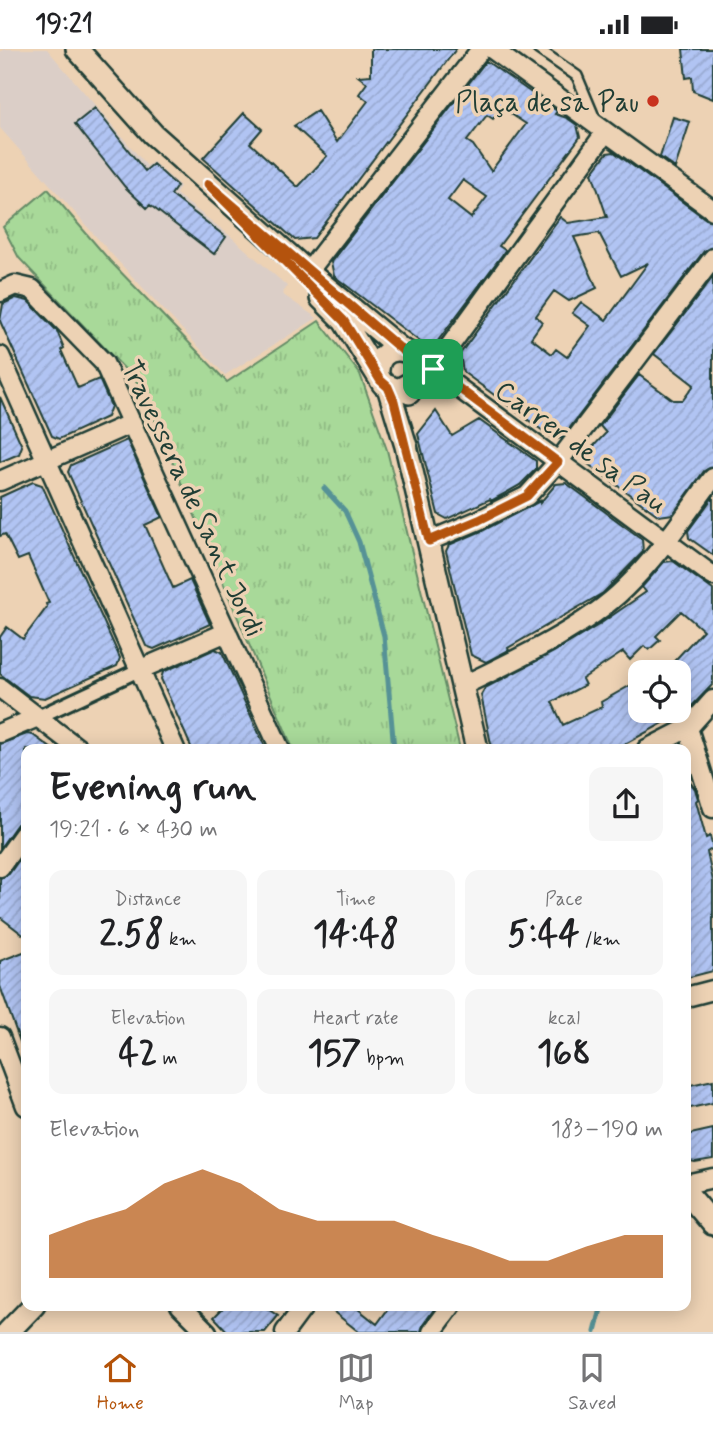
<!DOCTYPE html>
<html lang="en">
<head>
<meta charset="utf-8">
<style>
  body { margin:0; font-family:Mynerve,sans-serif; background:#f6f6f6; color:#202124; height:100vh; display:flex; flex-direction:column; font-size:26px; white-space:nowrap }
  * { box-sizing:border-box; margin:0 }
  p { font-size:23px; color:#757577 }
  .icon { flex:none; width:38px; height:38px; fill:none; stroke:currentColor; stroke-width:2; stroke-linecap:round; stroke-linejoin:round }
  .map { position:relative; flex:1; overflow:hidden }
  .sheet { position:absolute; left:21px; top:695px; width:670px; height:567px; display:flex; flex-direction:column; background:#fff; border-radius:14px; box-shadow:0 4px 18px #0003 }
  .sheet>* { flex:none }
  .buttons { position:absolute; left:628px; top:611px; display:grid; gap:14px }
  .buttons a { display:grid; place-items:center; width:63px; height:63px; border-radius:14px; background:#fff; box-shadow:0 4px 18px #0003; font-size:35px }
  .pin { position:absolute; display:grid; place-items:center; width:60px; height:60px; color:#fff; margin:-30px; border-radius:14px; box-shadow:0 4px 10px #0006 }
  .round { display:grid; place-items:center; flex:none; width:74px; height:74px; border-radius:14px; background:#f6f6f6 }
  .head { display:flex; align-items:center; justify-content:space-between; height:119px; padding:0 28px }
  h1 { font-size:38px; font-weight:700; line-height:52px }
  .stats { display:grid; grid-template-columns:repeat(3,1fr); gap:10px; height:119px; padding:7px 28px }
  .stats div { display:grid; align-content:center; border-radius:14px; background:#f6f6f6; text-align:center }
  .stats b { font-size:35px; font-weight:700 }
  .stats small { font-size:19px; font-weight:400 }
  .stats p { font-size:19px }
  .chart { height:196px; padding:14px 28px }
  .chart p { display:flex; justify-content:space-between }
  .chart svg { width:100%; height:126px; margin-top:7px; fill:#b45309; opacity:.7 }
  .status { display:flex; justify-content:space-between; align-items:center; height:49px; padding:0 35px; background:#fff; direction:ltr }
  .status svg { height:19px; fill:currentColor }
  .tabs { display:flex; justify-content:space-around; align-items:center; height:98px; border-top:2px solid #e0e0e0; background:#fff; font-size:19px; color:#757577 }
  .tabs a { display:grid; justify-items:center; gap:4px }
  .tabs .on { color:#b45309 }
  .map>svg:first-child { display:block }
</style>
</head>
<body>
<div class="status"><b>19:21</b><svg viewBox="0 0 49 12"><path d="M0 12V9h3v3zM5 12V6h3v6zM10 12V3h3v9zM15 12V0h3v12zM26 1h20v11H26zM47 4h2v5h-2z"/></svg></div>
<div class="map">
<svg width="713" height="1283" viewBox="0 0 713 1283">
  <defs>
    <pattern id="grass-tufts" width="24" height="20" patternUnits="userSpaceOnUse" patternTransform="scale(1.75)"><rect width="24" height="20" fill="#a8d999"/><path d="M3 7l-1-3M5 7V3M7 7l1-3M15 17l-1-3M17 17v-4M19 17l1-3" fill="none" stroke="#90bb84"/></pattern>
    <pattern id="building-hatch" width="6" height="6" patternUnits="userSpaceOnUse" patternTransform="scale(1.75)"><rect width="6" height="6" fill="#b1c4f3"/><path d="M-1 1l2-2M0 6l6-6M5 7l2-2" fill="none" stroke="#98a9d1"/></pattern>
  </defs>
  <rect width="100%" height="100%" fill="#edd2b4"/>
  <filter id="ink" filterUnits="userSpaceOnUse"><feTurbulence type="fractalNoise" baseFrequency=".0143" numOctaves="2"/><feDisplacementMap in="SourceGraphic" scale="14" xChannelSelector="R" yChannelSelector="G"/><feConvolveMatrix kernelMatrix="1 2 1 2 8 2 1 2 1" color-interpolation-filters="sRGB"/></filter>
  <g filter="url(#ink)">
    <path fill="#dbcec7" d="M4,0H47L147,117L153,113L180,137L176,145L228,185L287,237L282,245L317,269L225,326L115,209L0,79V3Z"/>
    <path fill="url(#grass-tufts)" stroke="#648b66" stroke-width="2" d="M48,140L110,212L227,333L319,272L360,325L387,401L459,696V700H293L140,336L19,209L3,178Z"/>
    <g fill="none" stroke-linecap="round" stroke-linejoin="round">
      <path stroke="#569296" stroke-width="5" d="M324,439L345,462L359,493L384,587L394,700
        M595,1283L602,1256"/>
    </g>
    <path fill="url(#building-hatch)" stroke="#1f3d34" stroke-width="2" fill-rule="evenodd" d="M371,0H456L314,189L295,191L203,109L244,64L262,80L250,94L298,138L327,107L294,77L317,62L337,93L368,52L359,45L367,34L358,27L371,26Z
      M683,0H713V50L693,42L692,28L686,29Z
      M486,12L557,62L555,65L567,69L577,76L580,88L499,197L505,201L502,206L437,293L423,295L334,227L331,213ZM502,59L526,75L491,122L473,96L467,92L487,66L493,70ZM463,131L487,148L471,169L448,151Z
      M95,59L145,122L153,115L177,137L171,146L226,188L214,205L150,156L147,159L125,138L75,75Z
      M673,68L690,73L675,119L660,108Z
      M614,103L706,170L713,172V198L704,202L562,389L554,390L463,323L460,305L560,168L568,174L607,168L592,124L607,104ZM599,184L621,227L648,214L606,271L581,253L572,264L590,277L567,308L556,300L552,305L531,289L542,273L536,267L554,242L569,252L597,239L574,188Z
      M713,228V418L704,422L673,465L659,467L584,412L591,403L589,402L606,384L600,377L639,326L673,351H683L694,336L654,305Z
      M16,249L28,252L57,282L64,299L61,301L78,339L99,330L111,357L107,368L59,390L52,387L0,272L3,255Z
      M0,348L22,397L19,405L0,413Z
      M436,362L452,387L479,371L536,412V420L520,436L491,452L490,450L447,470L438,465L418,385Z
      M127,391L162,468L145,476L173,539L190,531L210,575L154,600L146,597L68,423L71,416Z
      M33,433L42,436L120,609L117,617L45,649L29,647L0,625V588L7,578L23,590L47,558L46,555L49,554L28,507L18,511L5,485L0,487V448Z
      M566,434L642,490L643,503L603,544L508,599L509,601L486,613L471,606L446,502L449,496L484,481L540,452V454L556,435Z
      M713,448V506L689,489L688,482Z
      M673,512L713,541V635L689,660L616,700H492L481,646L485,639L554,603L597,577L646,543L642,538L664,513ZM681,562L703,581L664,623H679V662H640V631L601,653L602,658L563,676L552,653L585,636L582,630L623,603L630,611L644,597L649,601L660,591L656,587Z
      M215,600L222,603L266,700H192L161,630L163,623Z
      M27,685L33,686L52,700H26V771L17,775L0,799V695Z
      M686,728L695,740L698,750L696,752L706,789L710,787L713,799L707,803L713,832V922L686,929Z
      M26,801V888L0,868V829L9,825Z
      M26,902V1004H24L0,937V912Z
      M713,1031V1054L686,1060V1037Z
      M713,1080V1110L695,1113L686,1111V1086Z
      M226,1256H262L278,1267L265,1283H228L214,1268Z
      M325,1256H353L377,1275L391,1256H437L423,1276L421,1283H359Z"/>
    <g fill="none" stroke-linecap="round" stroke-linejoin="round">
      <g stroke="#1f3d34" stroke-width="14">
        <path id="service" d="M538,0L577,27L595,70"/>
      </g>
      <g stroke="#1f3d34" stroke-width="18">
        <path id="pedestrian" d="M38,668L141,620"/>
      </g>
      <g stroke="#1f3d34" stroke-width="23">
        <path id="minor" d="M492,0L713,161
          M308,223L481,0
          M0,243L15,236L32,240L104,314L280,700
          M0,307L175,700
          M417,316L433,320L713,527
          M433,320L605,84
          M0,432L132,374
          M429,492L479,471L527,447L558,413L713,209
          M141,620L227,583
          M464,636C514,612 586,578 625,539C659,506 685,466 713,429
          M0,639L79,700
          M713,651L688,679L713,759
          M0,684L38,668
          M647,700L688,679
          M0,818L26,782
          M686,948L713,941
          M0,988L26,1057
          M686,1135L713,1129
          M180,1256L207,1283
          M285,1283L305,1256
          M432,1283L452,1256"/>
      </g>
      <g stroke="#1f3d34" stroke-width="26">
        <path id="tertiary" d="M77,0L153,85L308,223L402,301
          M321,249L344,272L383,335L398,341L413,333
          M378,325C375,293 420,294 417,322C417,330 411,337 409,344
          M388,338L406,397L477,700
          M686,1143L713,1175
          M8,1283L34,1256"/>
      </g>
      <use href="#service" stroke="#edd2b4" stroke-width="9"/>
      <use href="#pedestrian" stroke="#edd2b4" stroke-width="12"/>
      <use href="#minor" stroke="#edd2b4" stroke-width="18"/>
      <use href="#tertiary" stroke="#edd2b4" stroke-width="21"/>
    </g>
  </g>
  <g fill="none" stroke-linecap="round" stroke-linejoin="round" filter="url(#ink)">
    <g stroke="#fff" stroke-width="14">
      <path id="route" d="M208,135L402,301L411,306L417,316L433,320L558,413L527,447L479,471L429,492L394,352L388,338L380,331L344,272Z"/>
    </g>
    <use href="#route" stroke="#b45309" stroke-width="9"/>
  </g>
  <circle fill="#c8321e" stroke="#edd2b4" stroke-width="2.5" cx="653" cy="52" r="7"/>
  <g text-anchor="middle" stroke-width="7" stroke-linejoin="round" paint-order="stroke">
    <g font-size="28" fill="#1f3d34" stroke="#edd2b4" text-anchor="end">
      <text x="639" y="62">Plaça de sa Pau</text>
    </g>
    <g font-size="28" fill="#1f3d34" stroke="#edd2b4">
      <text transform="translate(582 397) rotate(36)" y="10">Carrer de sa Pau</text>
      <text transform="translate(194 449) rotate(65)" y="10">Travessera de Sant Jordi</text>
    </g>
  </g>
</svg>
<div class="buttons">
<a><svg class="icon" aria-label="locate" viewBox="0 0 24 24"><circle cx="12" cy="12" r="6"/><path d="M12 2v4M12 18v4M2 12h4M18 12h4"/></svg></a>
</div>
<div class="pin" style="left:433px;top:320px;background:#1e9e55"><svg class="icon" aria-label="arrive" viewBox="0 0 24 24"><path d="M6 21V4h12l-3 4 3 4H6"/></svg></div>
<section class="sheet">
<div class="head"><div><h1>Evening run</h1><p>19:21 · 6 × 430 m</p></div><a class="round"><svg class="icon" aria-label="share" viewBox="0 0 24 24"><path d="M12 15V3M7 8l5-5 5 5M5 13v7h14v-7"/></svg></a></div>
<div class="stats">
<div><p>Distance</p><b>2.58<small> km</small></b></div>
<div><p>Time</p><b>14:48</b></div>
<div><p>Pace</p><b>5:44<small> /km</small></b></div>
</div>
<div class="stats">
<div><p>Elevation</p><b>42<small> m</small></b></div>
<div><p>Heart rate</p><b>157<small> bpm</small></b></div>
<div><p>kcal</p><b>168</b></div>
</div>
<div class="chart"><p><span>Elevation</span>183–190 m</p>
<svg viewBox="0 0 160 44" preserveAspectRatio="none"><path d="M0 44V29L10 24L20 20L30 11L40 6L50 11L60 20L70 24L80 24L90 24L100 29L110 33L120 38L130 38L140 33L150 29L160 29V44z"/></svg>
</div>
</section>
</div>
<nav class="tabs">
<a class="on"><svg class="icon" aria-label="home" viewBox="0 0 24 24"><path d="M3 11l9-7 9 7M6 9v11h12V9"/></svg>Home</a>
<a><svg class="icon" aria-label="map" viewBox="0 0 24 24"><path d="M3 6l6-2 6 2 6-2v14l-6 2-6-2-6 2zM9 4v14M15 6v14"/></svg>Map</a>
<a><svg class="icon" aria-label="saved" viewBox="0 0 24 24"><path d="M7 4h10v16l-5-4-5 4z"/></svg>Saved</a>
</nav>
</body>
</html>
